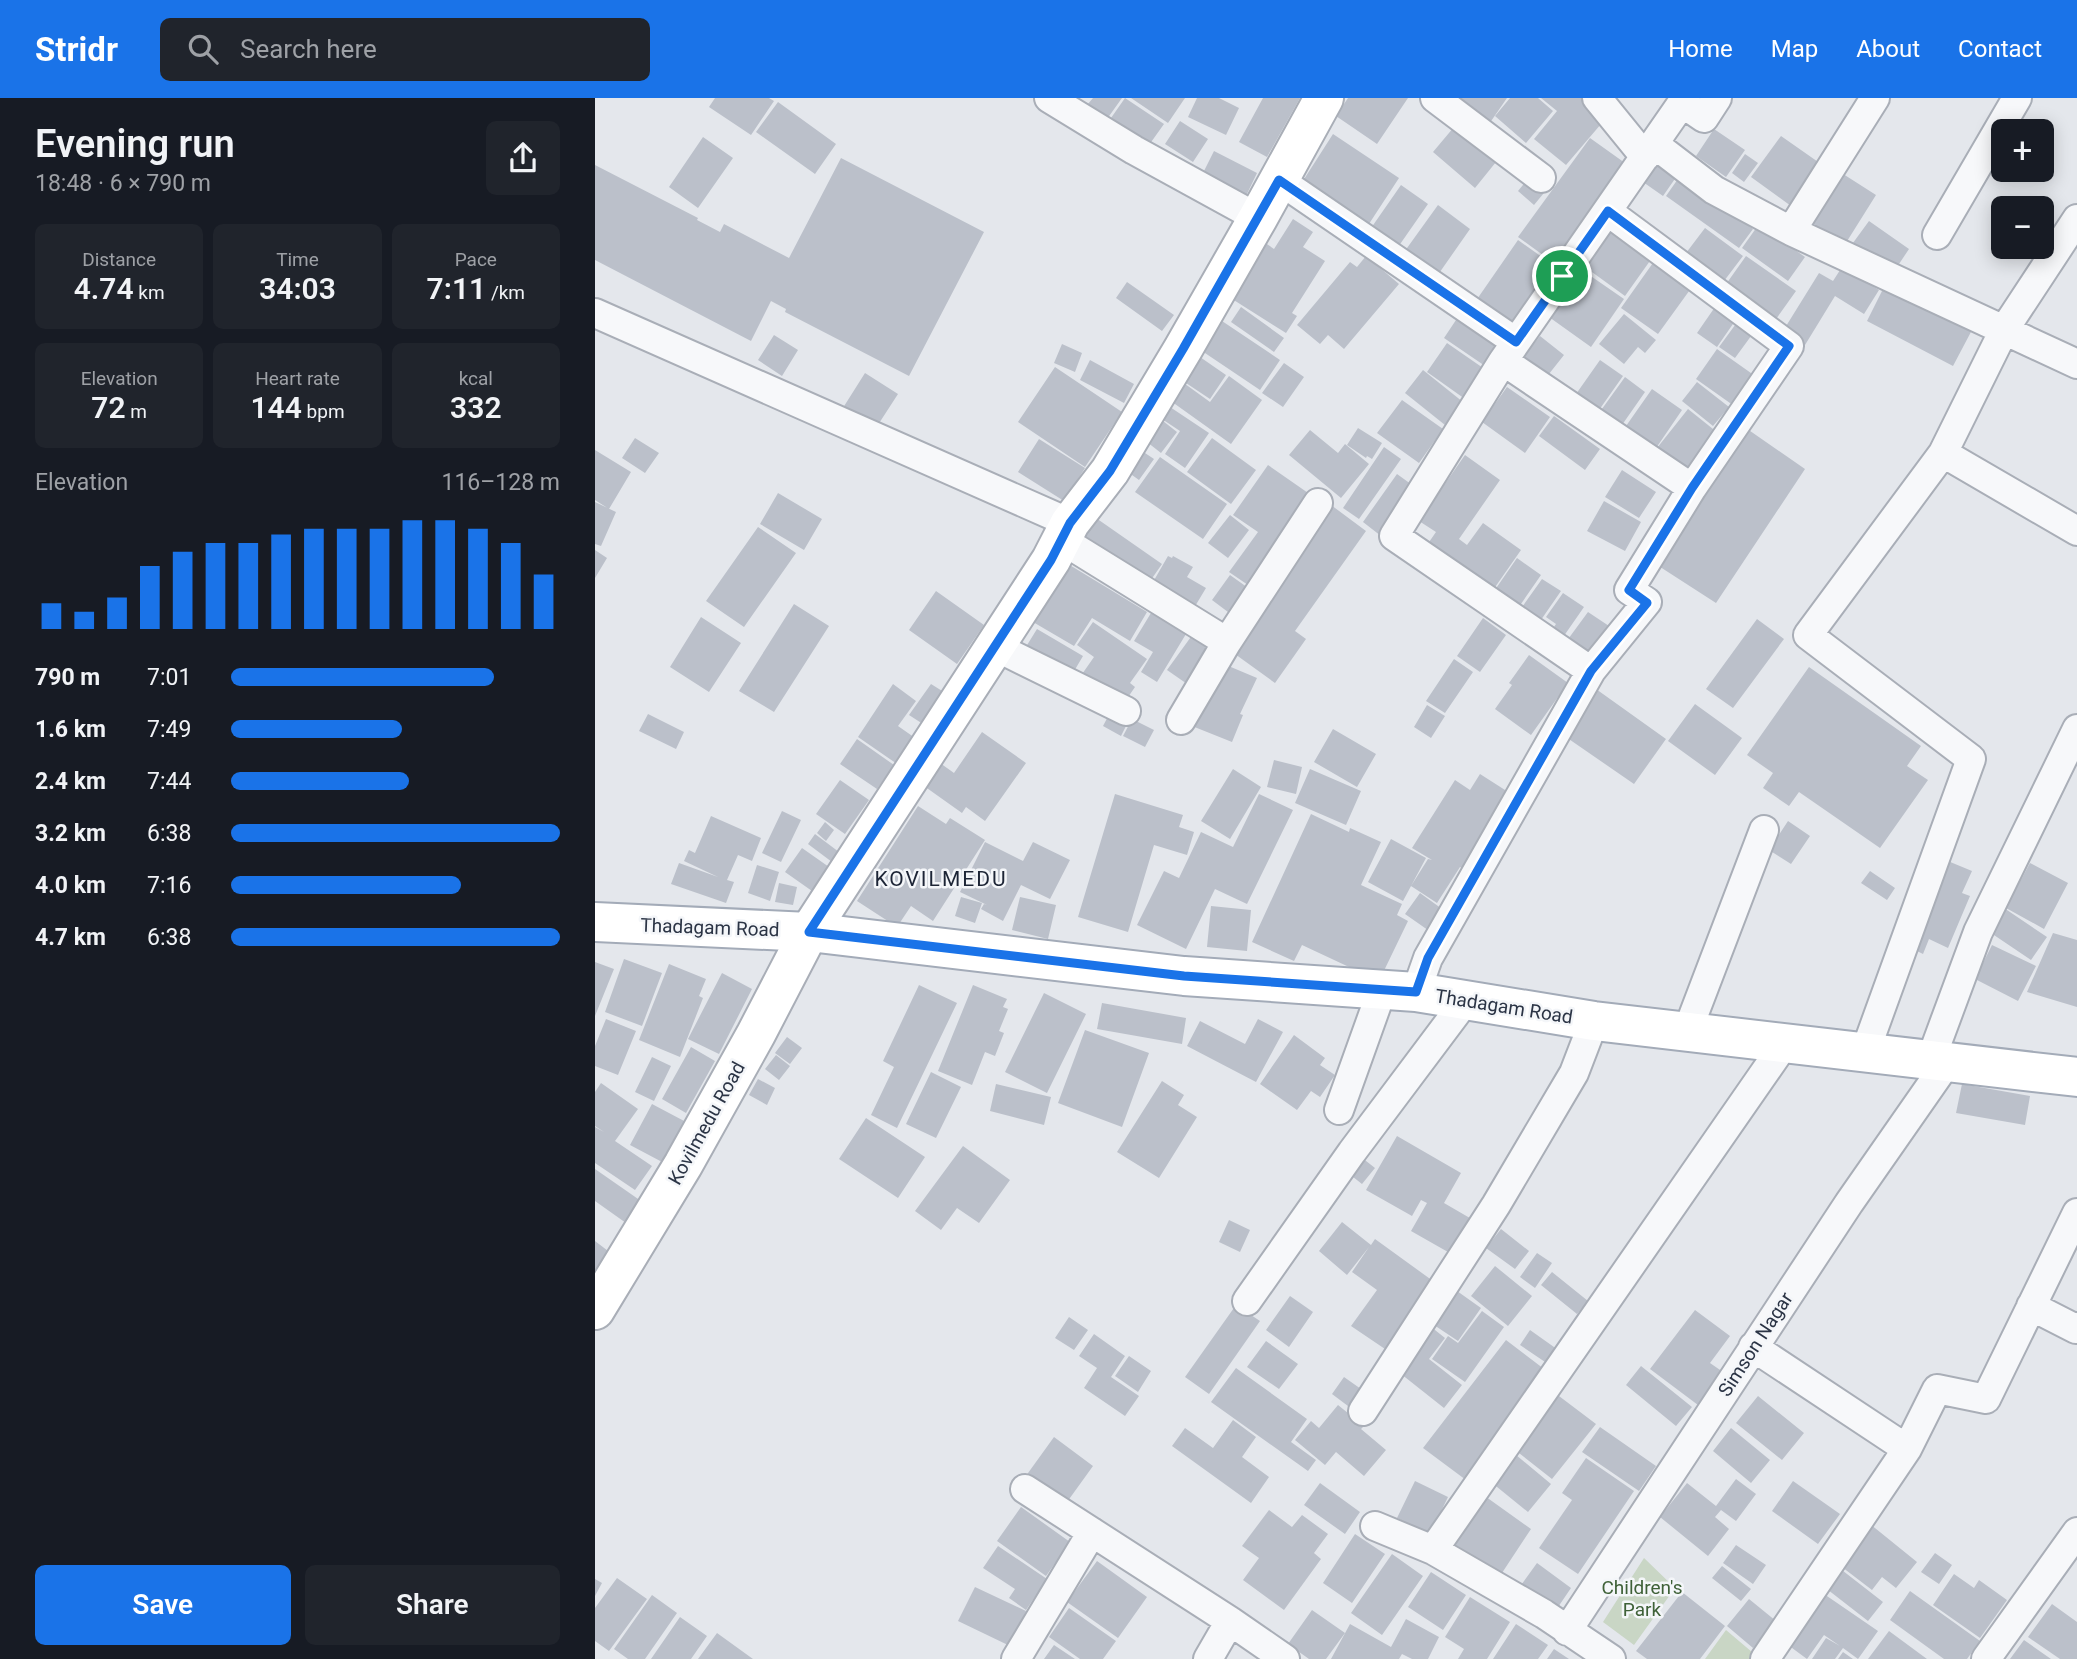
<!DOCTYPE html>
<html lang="en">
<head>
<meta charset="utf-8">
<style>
  body { margin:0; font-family:Roboto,sans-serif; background:#20242c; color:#f1f3f6; height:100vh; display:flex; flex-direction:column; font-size:26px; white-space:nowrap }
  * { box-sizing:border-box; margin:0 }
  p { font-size:23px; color:#9ea1a6 }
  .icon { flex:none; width:38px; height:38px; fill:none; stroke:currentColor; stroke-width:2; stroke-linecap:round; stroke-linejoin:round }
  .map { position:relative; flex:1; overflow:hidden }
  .panel { display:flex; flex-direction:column; background:#171b24; width:595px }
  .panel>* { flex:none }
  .buttons { position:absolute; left:1396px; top:21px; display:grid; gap:14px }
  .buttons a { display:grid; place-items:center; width:63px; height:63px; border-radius:10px; background:#171b24; box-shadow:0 4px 18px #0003; font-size:35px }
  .pin { position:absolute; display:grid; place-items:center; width:60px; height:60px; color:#fff; margin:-30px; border:4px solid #fff; border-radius:50%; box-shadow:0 2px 7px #0007 }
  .round { display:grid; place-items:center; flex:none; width:74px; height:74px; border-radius:10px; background:#20242c }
  .headline { display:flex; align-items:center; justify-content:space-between; height:119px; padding:0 35px }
  h1 { font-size:38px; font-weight:600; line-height:52px }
  .figures { display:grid; grid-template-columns:repeat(3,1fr); gap:10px; height:119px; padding:7px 35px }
  .figures div { display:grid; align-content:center; border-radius:10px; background:#20242c; text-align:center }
  .figures b { font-size:30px; font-weight:600 }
  .figures small { font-size:19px; font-weight:400 }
  .figures p { font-size:19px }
  .chart { height:196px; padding:14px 35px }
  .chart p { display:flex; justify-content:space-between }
  .chart svg { width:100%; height:126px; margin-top:7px; stroke:#1a73e8; stroke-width:6 }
  .button { display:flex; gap:14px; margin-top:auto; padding:14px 35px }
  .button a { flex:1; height:80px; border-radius:10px; background:#1a73e8; color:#fff; font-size:28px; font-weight:600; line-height:80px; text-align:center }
  .button a+a { background:#20242c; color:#f1f3f6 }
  ul { padding:0 35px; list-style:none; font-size:23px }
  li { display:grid; grid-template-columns:112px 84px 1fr; align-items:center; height:52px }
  li i { height:18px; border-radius:9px; background:#1a73e8 }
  header { display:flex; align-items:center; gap:42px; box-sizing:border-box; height:98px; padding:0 35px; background:#1a73e8; color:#fff }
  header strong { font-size:33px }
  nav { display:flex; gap:38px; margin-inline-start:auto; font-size:24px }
  .search { width:490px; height:63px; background:#20242c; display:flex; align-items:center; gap:18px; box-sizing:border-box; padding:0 24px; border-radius:10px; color:#9ea1a6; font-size:26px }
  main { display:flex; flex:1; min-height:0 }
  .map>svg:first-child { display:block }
</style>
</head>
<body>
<header>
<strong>Stridr</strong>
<div class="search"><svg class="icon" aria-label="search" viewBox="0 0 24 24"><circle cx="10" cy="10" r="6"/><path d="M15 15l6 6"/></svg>Search here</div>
<nav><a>Home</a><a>Map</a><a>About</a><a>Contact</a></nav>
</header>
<main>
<section class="panel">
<div class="headline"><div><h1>Evening run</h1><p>18:48 · 6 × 790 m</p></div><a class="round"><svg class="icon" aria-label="share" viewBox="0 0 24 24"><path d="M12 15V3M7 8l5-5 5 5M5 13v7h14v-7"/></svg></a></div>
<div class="figures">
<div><p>Distance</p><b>4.74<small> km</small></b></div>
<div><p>Time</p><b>34:03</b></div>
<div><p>Pace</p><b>7:11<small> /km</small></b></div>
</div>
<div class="figures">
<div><p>Elevation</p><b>72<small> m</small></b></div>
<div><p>Heart rate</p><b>144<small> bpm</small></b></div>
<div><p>kcal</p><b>332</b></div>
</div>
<div class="chart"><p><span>Elevation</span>116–128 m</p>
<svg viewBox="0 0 160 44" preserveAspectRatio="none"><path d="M5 44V35M15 44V38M25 44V33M35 44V22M45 44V17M55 44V14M65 44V14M75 44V11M85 44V9M95 44V9M105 44V9M115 44V6M125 44V6M135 44V9M145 44V14M155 44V25"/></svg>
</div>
<ul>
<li><b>790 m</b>7:01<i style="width:80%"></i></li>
<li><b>1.6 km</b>7:49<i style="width:52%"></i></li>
<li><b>2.4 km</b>7:44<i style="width:54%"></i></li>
<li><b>3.2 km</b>6:38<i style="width:100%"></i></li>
<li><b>4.0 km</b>7:16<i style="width:70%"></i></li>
<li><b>4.7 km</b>6:38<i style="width:100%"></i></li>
</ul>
<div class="button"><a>Save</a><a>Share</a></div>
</section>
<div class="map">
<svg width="1482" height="1561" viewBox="0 0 1482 1561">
  <rect width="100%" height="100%" fill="#e4e7ec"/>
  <path fill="#c9d6c5" d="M1049,1460L1080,1490L1039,1547L1008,1524Z
    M1131,1532L1164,1560L1163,1561H1110Z"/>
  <path fill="#bbc0ca" d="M120,0H174L179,3L156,37L114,9Z
    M498,0H527L512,21L492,7Z
    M530,0L569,26L554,47L516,20Z
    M536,0H590L573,25Z
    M602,0H624L644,10L631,37L593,19Z
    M668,0H705L672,59L644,44Z
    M753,0H813L782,46L741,18Z
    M850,0H912L892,29Z
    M915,0H943L958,13L931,45L900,18Z
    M946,0H989L1012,19L971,67L939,41L962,13Z
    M183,4L241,46L220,76L161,34Z
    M585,23L613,41L598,64L570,46Z
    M859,29L901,64L880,90L838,54Z
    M1119,31L1150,52L1131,79L1101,58Z
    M738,36L804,80L770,132L704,89Z
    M1186,38L1226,66L1196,108L1156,79Z
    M108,39L138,60L103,110L74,89Z
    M995,40L1030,65L959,165L923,139Z
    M619,53L662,75L651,98L608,75Z
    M1150,56L1163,65L1149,84L1137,75Z
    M246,60L389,134L314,278L190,214L191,211L176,203L156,243L0,162V67L103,120L102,122L125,134L129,126L194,160Z
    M1063,61L1084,75L1068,98L1048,84Z
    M1245,74L1281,97L1249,148L1213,126Z
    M936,77L953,90L939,107L923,93Z
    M1085,78L1158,131L1144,150L1071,98Z
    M806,87L833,106L801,152L774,133Z
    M843,107L875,131L840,181L807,157Z
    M698,121L718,134L708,149L730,163L697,215L702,218L691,235L634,199L669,144L679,151Z
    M1274,123L1314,151L1296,178L1255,149Z
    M1164,126L1210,159L1193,183L1147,150Z
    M1110,130L1148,158L1126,187L1088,159Z
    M1017,132L1057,160L1030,198L990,169Z
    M923,142L961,169L916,233L878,207Z
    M771,158L804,186L749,251L733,237L725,246L702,227L755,164L762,169Z
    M1151,158L1201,193L1179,224L1129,189Z
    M1060,162L1097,189L1063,236L1026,210Z
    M1247,169L1284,192L1269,216L1240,198L1210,247L1188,233L1224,175L1238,183Z
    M987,172L1029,201L996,249L954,219Z
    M532,184L579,217L567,233L521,200Z
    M1290,187L1377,232L1358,268L1272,223Z
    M646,209L689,240L679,254L636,224Z
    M1120,209L1140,223L1122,249L1102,235Z
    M1029,216L1061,242L1050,255L1043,249L1029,266L1004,246Z
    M863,219L907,250L893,270L849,240Z
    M624,221L685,262L665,292L604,251Z
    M1143,223L1159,234L1140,260L1124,249Z
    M179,237L203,252L187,278L163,262Z
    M945,238L969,257L946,286L922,267Z
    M852,245L891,272L870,301L832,274Z
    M467,246L487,255L480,274L459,265Z
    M1122,251L1163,280L1142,310L1101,281Z
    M605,259L631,277L615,301L588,283Z
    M495,262L539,286L529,305L485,282Z
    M1005,262L1028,278L997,322L974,306Z
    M689,265L709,279L688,309L667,295Z
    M460,269L527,314L490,369L423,324Z
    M828,272L868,304L850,327L810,295Z
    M270,275L303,296L279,333L246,313Z
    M634,278L667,302L636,346L573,301L586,283L615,304Z
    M1030,279L1050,294L1020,337L999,322Z
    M1102,284L1134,309L1118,328L1087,303Z
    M912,289L955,319L930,355L887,324Z
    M1057,291L1087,312L1055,359L1024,338Z
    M807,302L848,331L824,365L782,335Z
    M572,307L614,335L590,370L570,356L585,333L564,319Z
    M1093,311L1123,335L1092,373L1062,350Z
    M959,318L1005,351L990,372L944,338Z
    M568,323L582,334L566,355L552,344Z
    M1148,328L1210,371L1121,505L1059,465Z
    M763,330L787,345L777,361L772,358L771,360L752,347Z
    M715,332L743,355L750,346L774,366L746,400L694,357Z
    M40,340L64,355L50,375L27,360Z
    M617,340L661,372L636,406L592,374Z
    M444,341L490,370L469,403L423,374Z
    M789,349L806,361L764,421L748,410Z
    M544,351L559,361L544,382L530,372Z
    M0,352L36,374L14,411L0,402Z
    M870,357L905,382L864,441L872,447L888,425L926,452L896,495L832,447L841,434L824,423Z
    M565,359L632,406L608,441L540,394Z
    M673,367L716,397L653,487L634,474L663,434L638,417Z
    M1027,372L1061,394L1044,420L1010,399Z
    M802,376L820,389L786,438L768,424Z
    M183,395L227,421L209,452L165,426Z
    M1009,403L1046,424L1030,453L992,433Z
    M0,404L21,414L6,448L0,446Z
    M736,407L771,433L700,533L711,541L680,585L633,551Z
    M635,417L654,432L633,460L613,445Z
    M501,420L567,466L551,489L485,444Z
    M163,429L201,455L149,529L111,503Z
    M0,452L12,460L0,480Z
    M573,458L577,460L578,458L598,469L592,479L611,490L596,515L554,491Z
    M922,460L946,477L919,516L895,499Z
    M473,466L552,514L535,543L497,520L479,548L438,524Z
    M635,477L656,492L637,517L617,502Z
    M947,481L966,493L939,532L920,519Z
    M341,493L389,527L362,566L314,532Z
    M968,495L989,509L964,545L953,538L961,526L951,519Z
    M199,506L234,528L179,614L144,593Z
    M993,514L1017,530L991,565L968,548Z
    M556,515L591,536L562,584L546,574L558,554L539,543Z
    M106,519L146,545L114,594L75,569Z
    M888,520L911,537L885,574L862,558Z
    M1162,521L1189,541L1138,610L1111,591Z
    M498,524L552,561L535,585L540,589L527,608L485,579L499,559L482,547Z
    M442,531L488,558L475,580L429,552Z
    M598,536L621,552L595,588L572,572Z
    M934,557L973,585L936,637L900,611L917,587L914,585Z
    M859,561L878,574L850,615L831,603Z
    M624,564L662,580L645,616L648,617L637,644L597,628Z
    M1214,569L1326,648L1312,668L1333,682L1285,750L1204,694L1194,708L1168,690L1178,675L1152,657Z
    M298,586L321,603L303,628L323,642L305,668L263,639Z
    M336,586L352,596L331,628L314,617Z
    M1001,591L1071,641L1039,686L968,637Z
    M1100,606L1147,640L1120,677L1073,643Z
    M832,607L850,618L836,640L819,629Z
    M518,609L536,618L526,638L508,628Z
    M53,616L89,634L81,651L44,633Z
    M537,621L559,632L550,649L528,638Z
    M738,631L781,656L762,689L719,664Z
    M387,634L431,665L390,723L371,709L367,715L329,688L345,665L359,675Z
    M262,641L299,667L282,691L245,666Z
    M679,662L707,669L701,696L672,689Z
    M638,671L666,689L635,741L606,723Z
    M715,671L766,693L751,727L700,705Z
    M885,676L921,699L873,774L865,769L842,805L816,788L833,761L837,762L817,750L860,682L875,692Z
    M245,682L274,702L250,736L221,716Z
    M520,696L588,717L584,729L599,734L592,757L559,747L533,834L483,819Z
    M664,696L698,712L652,806L620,791L591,851L542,827L569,773L584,780L606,734L638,749Z
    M323,708L351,726L355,720L390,742L338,823L316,808L302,829L262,803Z
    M187,713L206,722L186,764L167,755Z
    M716,716L754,734L755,730L786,744L766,787L807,806L802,817L813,823L784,883L707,847L699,863L657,844Z
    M116,718L166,740L157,763L143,757L132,782L139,784L131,805L76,786L84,765L123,779L89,763L94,752L100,755Z
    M1193,723L1215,738L1196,766L1174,752Z
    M230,724L239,732L231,743L222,735Z
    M220,736L244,754L237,764L213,746Z
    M796,741L831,760L808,803L773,784Z
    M390,744L428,763L438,744L475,762L455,801L426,787L408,823L386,811L389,806L392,807L365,794Z
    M207,750L234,769L217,793L190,774Z
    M1348,761L1377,773L1367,795L1375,798L1353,850L1334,841L1328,856L1310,847Z
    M1435,765L1473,785L1449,831L1411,810Z
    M162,767L184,774L175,803L153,795Z
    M1275,773L1300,790L1292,802L1266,785Z
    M184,785L202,789L198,807L180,804Z
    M825,795L854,816L840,837L810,816Z
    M366,799L387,805L380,825L360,818Z
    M425,799L461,807L453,841L417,832Z
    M616,808L656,812L652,853L612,849Z
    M1409,810L1452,839L1436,862L1393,833Z
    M1458,835L1482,842V909L1432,894Z
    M1397,847L1441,868L1423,903L1380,881Z
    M29,861L67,875L47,928L10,914Z
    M0,864L19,871L0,918Z
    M74,866L111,881L104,898L108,900L85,959L44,942Z
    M127,875L157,891L124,956L93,941Z
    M324,887L362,905L302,1030L276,1017L299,969L288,963Z
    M378,887L412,901L408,909L413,911L404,933L409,935L400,958L390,954L377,987L343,973Z
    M449,895L491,916L452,995L410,974Z
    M507,905L591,920L587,946L502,931Z
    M11,921L41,933L23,977L0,968V948Z
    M663,921L688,934L661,984L592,948L605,923L650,946Z
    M490,932L554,955L527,1029L463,1005Z
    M699,937L730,960L725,967L740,977L725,999L716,993L702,1012L665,986Z
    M192,939L207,950L195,966L180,955Z
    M96,949L120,963L91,1015L67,1001Z
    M181,957L195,968L184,982L170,971Z
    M57,959L76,968L59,1003L40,994Z
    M336,974L366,989L341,1040L311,1026Z
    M163,981L180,990L172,1007L154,997Z
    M567,983L589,997L583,1007L602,1019L564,1080L522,1054Z
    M6,985L43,1011L20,1043L57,1068L40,1092L0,1065V1029L9,1034L0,1028V994Z
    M401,986L456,999L449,1027L395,1013Z
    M1367,986L1435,998L1430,1027L1361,1015Z
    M57,1006L91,1024L69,1065L35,1047Z
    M271,1020L330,1059L303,1100L244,1061Z
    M802,1038L866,1075L849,1105L880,1123L860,1158L816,1133L832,1105L826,1102L817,1118L771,1092Z
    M368,1048L415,1082L384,1125L362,1110L346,1132L320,1113Z
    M766,1059L780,1070L767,1086L753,1075Z
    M0,1071L46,1103L31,1125L0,1103Z
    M634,1122L655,1132L645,1154L624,1144Z
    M747,1124L776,1147L780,1141L838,1183L790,1251L756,1228L782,1192L757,1174L774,1149L752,1177L724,1153Z
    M906,1131L934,1153L920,1171L891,1150Z
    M0,1143L17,1156L0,1180Z
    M942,1155L957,1165L940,1190L925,1179Z
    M900,1168L937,1198L913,1228L876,1198Z
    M957,1174L993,1203L982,1216L946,1187Z
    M862,1193L886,1210L863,1243L839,1227Z
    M695,1198L718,1214L694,1249L671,1232Z
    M641,1207L665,1223L614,1296L590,1279Z
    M1100,1212L1135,1238L1115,1265L1128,1274L1103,1307L1055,1271Z
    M887,1213L909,1229L870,1284L837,1261L853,1238L863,1245Z
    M474,1219L493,1232L479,1252L460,1240Z
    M835,1228L850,1240L834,1261L867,1287L849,1310L801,1272Z
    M935,1232L966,1254L956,1268L925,1247Z
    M499,1236L530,1258L516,1279L544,1298L530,1318L489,1290L502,1270L484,1258Z
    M911,1242L953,1274L871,1382L828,1350Z
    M671,1243L703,1266L684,1291L652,1269Z
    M534,1258L556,1273L543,1294L520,1278Z
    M1046,1268L1097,1309L1081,1328L1031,1287Z
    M641,1270L712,1321L696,1344L721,1362L713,1373L616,1304Z
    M749,1279L766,1291L753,1308L737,1296Z
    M960,1295L1001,1326L957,1381L915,1348Z
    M1163,1298L1209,1335L1187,1362L1141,1325Z
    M743,1307L769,1328L766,1331L791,1352L769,1378L741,1354L730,1367L700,1342L716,1323L724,1330Z
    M638,1322L661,1339L647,1359L674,1379L656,1405L577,1348L590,1330L618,1350Z
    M1005,1329L1061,1368L1044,1393L987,1354Z
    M1136,1330L1175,1362L1156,1385L1118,1353Z
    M459,1339L498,1368L467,1411L428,1382Z
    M915,1352L956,1386L933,1414L891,1380Z
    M991,1360L1039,1393L983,1476L944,1450L977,1402L967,1395Z
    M1141,1381L1161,1396L1141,1423L1126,1412L1120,1419L1134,1431L1113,1458L1065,1419L1092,1385L1121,1408Z
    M820,1383L853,1399L835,1436L802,1420Z
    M1198,1383L1245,1416L1223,1446L1177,1413Z
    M725,1385L765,1414L750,1436L709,1407Z
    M887,1396L936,1431L903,1481L850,1447Z
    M426,1409L475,1444L451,1478L402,1443Z
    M674,1412L697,1429L707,1417L733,1436L719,1455L726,1461L689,1512L648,1482L664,1460L647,1448Z
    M1275,1426L1322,1464L1301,1490L1287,1479L1277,1492L1243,1466Z
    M760,1436L790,1456L757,1505L728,1485Z
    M1141,1447L1171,1467L1158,1486L1128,1465Z
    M403,1448L452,1481L431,1512L414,1500L420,1491L388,1470Z
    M1340,1455L1357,1467L1344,1486L1326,1474Z
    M797,1456L828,1478L787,1537L756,1515Z
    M502,1463L552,1499L523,1540L472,1504Z
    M942,1465L976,1490L959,1515L924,1490Z
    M1127,1468L1156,1491L1146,1503L1117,1480Z
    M1243,1469L1288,1504L1273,1523L1228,1488Z
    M836,1474L871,1497L848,1532L813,1509Z
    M1359,1476L1379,1490L1384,1482L1412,1502L1385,1540L1338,1507Z
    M22,1480L52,1501L14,1553L0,1543V1510Z
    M0,1481L7,1485L0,1498Z
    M380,1489L431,1513L415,1548L363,1523Z
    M1315,1493L1385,1543L1372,1561H1349L1295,1522Z
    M1087,1494L1130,1528L1105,1561H1052L1041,1553Z
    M1229,1496L1283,1533L1263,1561L1248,1550L1240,1561H1217L1231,1540L1245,1548L1229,1537L1212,1561L1193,1547Z
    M57,1497L82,1515L50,1561H33L19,1551Z
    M875,1499L915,1524L892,1561H863L869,1551L850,1539Z
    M1154,1501L1181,1523L1158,1550L1132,1528Z
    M1457,1506L1482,1524V1561H1465L1433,1539Z
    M474,1510L521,1543L508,1561H485L454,1539Z
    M717,1512L750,1535L731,1561H714L693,1546Z
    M85,1519L112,1538L96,1561H56Z
    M811,1521L844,1539L833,1561H817L807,1556L804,1561H736L755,1526L796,1549Z
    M921,1526L953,1547L943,1561H898Z
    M1294,1533L1332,1561H1273Z
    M122,1535L158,1561H103Z
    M1429,1542L1456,1561H1415Z
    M459,1547L480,1561H449Z
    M959,1551L974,1561H952Z
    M1248,1554L1258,1561H1243Z"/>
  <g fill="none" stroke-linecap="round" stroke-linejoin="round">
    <g stroke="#a9aeb7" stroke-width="32">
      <path id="street" d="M454,0L539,52L663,120
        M840,0L946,80
        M1002,0L1050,59
        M1059,46L1119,92L1196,133L1482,266
        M684,82L921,244
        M1196,133L1280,0
        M1342,137L1422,0
        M0,215L475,425
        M908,263L1097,390
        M1348,355L1409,232L1482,121
        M467,442L632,544
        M399,548L531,613
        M996,573L1052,504L1034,492L1097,390L1194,248L1012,113
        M586,622L632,544L723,405
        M821,894L833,860L996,573L799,438L908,263L1087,5L1109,20L1122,0
        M1092,934L1169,732
        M1270,954L1376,661L1213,537L1348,355L1482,433
        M1336,961L1383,834L1482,631
        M744,1012L787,892
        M652,1203L757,1054L871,902
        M1436,1208L1481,1231L1482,1229
        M1158,1249L1312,1351
        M768,1313L901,1107L979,975L999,923
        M430,1391L635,1523L690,1561
        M780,1428L838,1452L949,1516L1016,1561
        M838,1452L1190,945
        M972,1533L1254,1105L1353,963
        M421,1561L497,1434
        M613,1561L635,1523
        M1170,1561L1312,1351L1342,1291L1391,1301L1482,1115
        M1391,1561L1482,1434"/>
    </g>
    <g stroke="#a9aeb7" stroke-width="42">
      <path id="secondary" d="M0,1212L88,1067L161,936L214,834L456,462L475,425L515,373L588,251L663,120L729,0"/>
    </g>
    <g stroke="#a3abb8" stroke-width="42">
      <path id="primary" d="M0,824L214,834L589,878L821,894L999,923L1482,979"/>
    </g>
    <use href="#street" stroke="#f7f8fa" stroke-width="28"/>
    <use href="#secondary" stroke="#fff" stroke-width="38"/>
    <use href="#primary" stroke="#fff" stroke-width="38"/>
  </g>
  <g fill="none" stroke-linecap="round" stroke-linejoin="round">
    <g stroke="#fff" stroke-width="14">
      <path id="route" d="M684,82L921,244L1013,113L1194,248L1097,390L1034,492L1052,505L996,573L833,860L821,894L589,878L214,834L456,462L475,425L515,373L588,251Z"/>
    </g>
    <use href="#route" stroke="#1a73e8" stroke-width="9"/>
  </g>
  <g text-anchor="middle" stroke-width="5" stroke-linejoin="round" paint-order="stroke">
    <g font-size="19" fill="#2b3445" stroke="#f4f6f9">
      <text transform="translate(115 829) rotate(2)" y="7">Thadagam Road</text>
      <text transform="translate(909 908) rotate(9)" y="7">Thadagam Road</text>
      <text transform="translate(111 1025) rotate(-61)" y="7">Kovilmedu Road</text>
      <text transform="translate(1160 1246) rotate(-57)" y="7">Simson Nagar</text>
    </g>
    <g font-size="19" fill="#3f6138" stroke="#f4f6f9">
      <text x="1047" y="1496">Children's<tspan x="1047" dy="22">Park</tspan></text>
    </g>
    <g font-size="21" letter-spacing="2" fill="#1d2536" stroke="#f4f6f9">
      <text x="346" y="788">KOVILMEDU</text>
    </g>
  </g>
</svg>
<div class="buttons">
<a>+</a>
<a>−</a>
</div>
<div class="pin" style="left:967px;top:178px;background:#1e9e55"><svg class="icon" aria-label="arrive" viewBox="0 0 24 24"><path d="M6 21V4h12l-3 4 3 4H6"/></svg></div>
</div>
</main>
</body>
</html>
